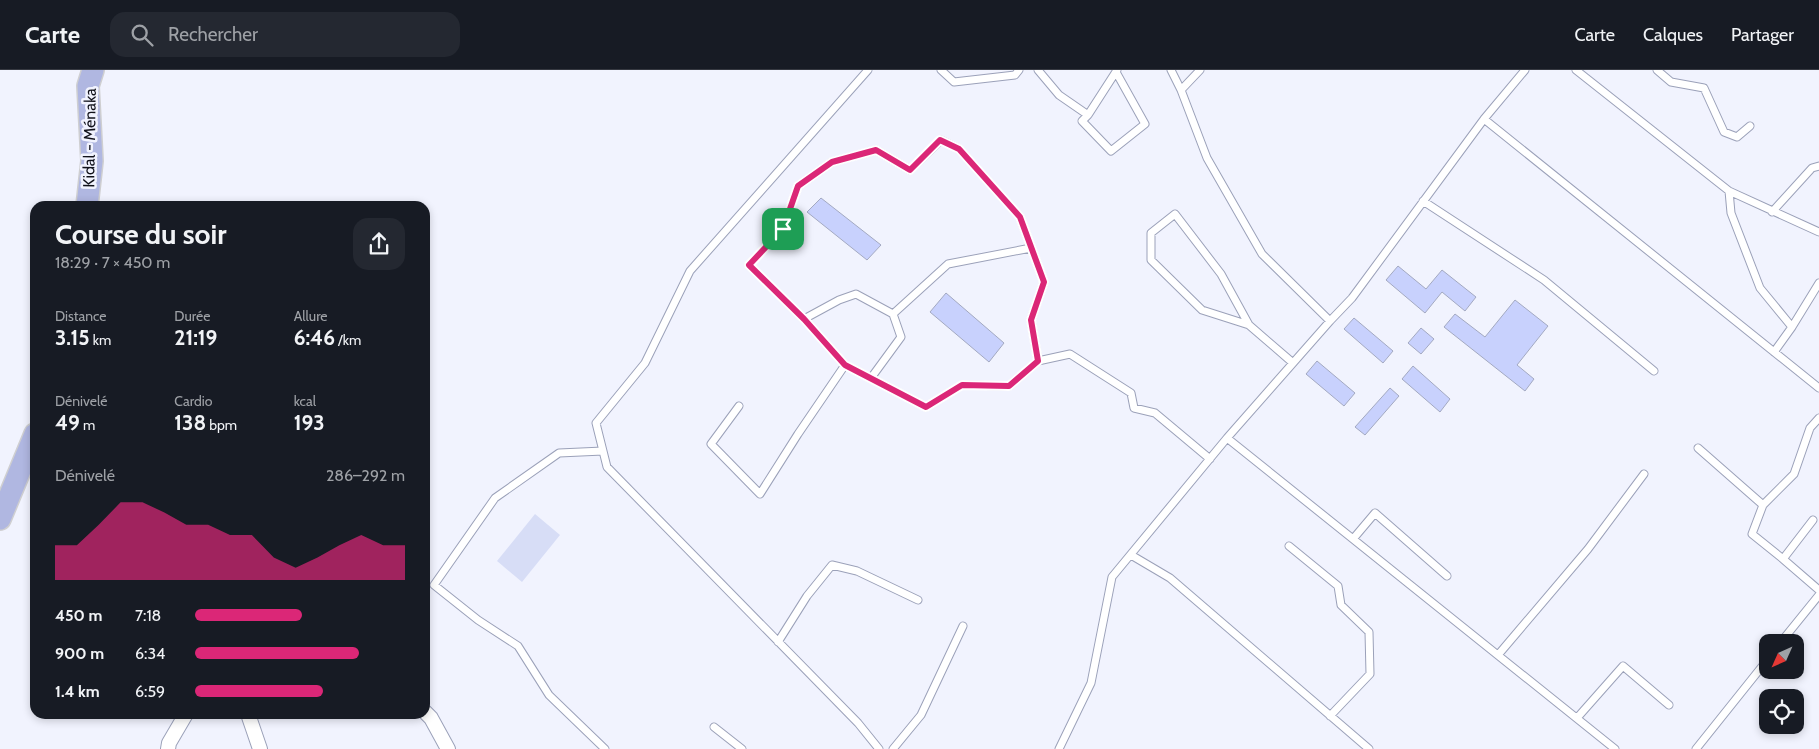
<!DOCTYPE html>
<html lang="fr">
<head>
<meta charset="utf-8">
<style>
  body { margin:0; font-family:Cabin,sans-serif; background:#242831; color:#f1f3f6; height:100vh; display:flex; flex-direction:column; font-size:19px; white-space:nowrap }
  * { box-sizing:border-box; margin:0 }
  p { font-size:16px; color:#9ea1a6 }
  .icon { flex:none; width:28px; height:28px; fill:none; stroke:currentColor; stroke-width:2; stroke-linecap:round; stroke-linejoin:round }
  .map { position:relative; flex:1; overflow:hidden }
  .details { position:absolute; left:30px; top:131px; width:400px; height:518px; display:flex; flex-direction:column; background:#171b24; border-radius:15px; box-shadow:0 2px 8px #0003 }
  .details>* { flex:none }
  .needle { width:32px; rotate:225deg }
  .buttons { position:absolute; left:1759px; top:564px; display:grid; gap:10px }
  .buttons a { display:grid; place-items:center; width:45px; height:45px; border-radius:10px; background:#171b24; box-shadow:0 2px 8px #0003; font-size:25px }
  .pin { position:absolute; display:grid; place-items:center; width:42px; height:42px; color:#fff; margin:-21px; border-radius:10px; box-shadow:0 2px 8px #0006 }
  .round { display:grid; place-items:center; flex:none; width:52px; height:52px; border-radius:15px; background:#242831 }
  .headline { display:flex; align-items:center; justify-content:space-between; height:85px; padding:0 25px }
  h1 { font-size:28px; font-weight:700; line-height:38px }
  .figures { display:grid; grid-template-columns:repeat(3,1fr); gap:8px; height:85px; padding:5px 25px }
  .figures div { display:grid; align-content:center }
  .figures b { font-size:21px; font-weight:700 }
  .figures small { font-size:14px; font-weight:400 }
  .figures p { font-size:14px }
  .chart { height:140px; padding:10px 25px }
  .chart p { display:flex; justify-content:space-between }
  .chart svg { width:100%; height:90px; margin-top:5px; fill:#db2777; opacity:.7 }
  ul { padding:0 25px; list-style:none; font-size:16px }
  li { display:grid; grid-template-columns:80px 60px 1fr; align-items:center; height:38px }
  li i { height:12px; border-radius:6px; background:#db2777 }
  header { display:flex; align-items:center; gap:30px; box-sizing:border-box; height:70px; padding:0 25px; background:#171b24; border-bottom:1px solid #363941 }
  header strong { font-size:24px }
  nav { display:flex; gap:28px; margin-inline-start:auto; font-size:18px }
  .search { width:350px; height:45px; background:#242831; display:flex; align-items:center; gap:12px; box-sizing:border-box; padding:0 18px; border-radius:15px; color:#9ea1a6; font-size:19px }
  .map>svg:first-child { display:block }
</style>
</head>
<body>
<header>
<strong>Carte</strong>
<div class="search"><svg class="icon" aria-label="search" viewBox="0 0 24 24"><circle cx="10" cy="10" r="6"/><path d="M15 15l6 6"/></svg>Rechercher</div>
<nav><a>Carte</a><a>Calques</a><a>Partager</a></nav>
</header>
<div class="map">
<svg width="1819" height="679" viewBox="0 0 1819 679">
  <rect width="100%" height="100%" fill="#f1f3fe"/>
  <path fill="#d7ddf6" d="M535,444L560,465L522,512L497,491Z"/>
  <path fill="#c8d1fd" stroke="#a3a9c1" d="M821,128L881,175L867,190L807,142Z
    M1398,196L1426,219L1442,200L1476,227L1465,241L1442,222L1425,243L1386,210Z
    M946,223L1004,273L989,292L930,242Z
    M1515,230L1548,256L1517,295L1534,309L1525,321L1444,257L1455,244L1485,267Z
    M1354,248L1393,281L1383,293L1344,259Z
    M1421,258L1434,269L1421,284L1408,273Z
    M1317,291L1355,323L1344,336L1306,304Z
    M1413,296L1450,329L1440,342L1402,309Z
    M1390,318L1399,326L1365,365L1355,357Z"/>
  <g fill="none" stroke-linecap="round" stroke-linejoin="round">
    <g stroke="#9ba1b9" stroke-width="9">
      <path id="lane" d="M868,0L690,201L645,293L596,353L607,397L858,653L879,679
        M941,0L954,12L1015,5L1019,0
        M1038,0L1059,25L1088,45L1117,0
        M1171,0L1181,20
        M1200,0L1181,20L1207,88L1262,184L1330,251
        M1576,0L1729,121L1819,162
        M1657,0L1671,12L1704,18L1724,62L1737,67L1750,56
        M1088,45L1082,51L1111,81L1145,54L1116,2
        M1484,49L1819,318
        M1729,121L1731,143L1760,218L1792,257L1774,282
        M1423,131L1544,210L1654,301
        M1772,142L1812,98L1819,96
        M893,244L948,194L1031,178
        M804,249L839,230L856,224L893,244L901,267L871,308
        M1249,255L1202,240L1151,190V163L1175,144L1221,204L1249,255L1293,293
        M1792,257L1819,213
        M845,295L804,249L749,195L783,159L798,116L832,92L876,80L910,100L941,70L959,79L1020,147L1044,212L1031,250L1038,291
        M739,336L711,374L760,424L798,364L845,295L926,337L962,315L1009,316L1038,291L1070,284L1131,323L1134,338L1155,343L1210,389
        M1227,368L1615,679
        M1698,378L1763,435L1794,404L1810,358L1819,348
        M603,381L559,383L495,428L434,515L478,550L518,576L549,625L605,679
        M1763,435L1752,464L1783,489
        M1813,450L1783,489L1819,520
        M1353,469L1375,443L1447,506
        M1289,476L1338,516L1341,535L1369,562L1370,604L1330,646
        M1131,485L1170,508L1369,679
        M778,572L807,526L832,495L857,501L918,530
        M1781,572L1819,525
        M1498,585L1588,479L1644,404
        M1577,648L1623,596L1669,635
        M714,657L742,679
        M893,679L921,645L963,556
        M1059,679L1091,613L1112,507L1227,368L1330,251L1352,228L1484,49L1525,0
        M1696,679L1768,589"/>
    </g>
    <g stroke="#9ba1b9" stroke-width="16">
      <path id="street" d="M425,642L431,648L448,679
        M248,644L260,679
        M168,679L169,673L186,644"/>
    </g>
    <g stroke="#cfcfd1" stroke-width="24">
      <path id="primary" d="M87,136L92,91L88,16L93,0
        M0,449L35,364"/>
    </g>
    <use href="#lane" stroke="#fff" stroke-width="7"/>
    <use href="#street" stroke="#fff" stroke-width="14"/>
    <use href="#primary" stroke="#b0b7e1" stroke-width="21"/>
  </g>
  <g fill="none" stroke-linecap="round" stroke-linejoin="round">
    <g stroke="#fff" stroke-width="10">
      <path id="route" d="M940,70L959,79L1020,147L1044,212L1031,250L1038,291L1009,316L962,315L926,337L845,295L804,249L749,195L783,159L798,116L832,92L876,80L910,100Z"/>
    </g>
    <use href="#route" stroke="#db2777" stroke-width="6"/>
  </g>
  <g text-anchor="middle" stroke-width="5" stroke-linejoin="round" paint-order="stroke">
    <g font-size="16" fill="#10111a" stroke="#f1f3fe">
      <text transform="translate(89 68) rotate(-89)" y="6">Kidal - Ménaka</text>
    </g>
  </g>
</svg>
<div class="buttons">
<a><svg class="needle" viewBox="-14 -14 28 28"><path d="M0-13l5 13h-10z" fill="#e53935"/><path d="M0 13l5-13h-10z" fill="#9ea1a6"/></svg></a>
<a><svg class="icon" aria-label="locate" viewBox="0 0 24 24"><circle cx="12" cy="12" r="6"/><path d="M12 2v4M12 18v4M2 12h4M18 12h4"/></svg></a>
</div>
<div class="pin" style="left:783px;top:159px;background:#1e9e55"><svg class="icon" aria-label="arrive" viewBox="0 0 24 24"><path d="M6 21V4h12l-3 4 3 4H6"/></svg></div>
<section class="details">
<div class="headline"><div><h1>Course du soir</h1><p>18:29 · 7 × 450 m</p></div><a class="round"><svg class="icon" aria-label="share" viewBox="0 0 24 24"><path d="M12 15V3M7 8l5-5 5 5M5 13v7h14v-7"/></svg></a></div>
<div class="figures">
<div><p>Distance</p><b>3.15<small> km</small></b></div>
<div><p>Durée</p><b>21:19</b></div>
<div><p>Allure</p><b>6:46<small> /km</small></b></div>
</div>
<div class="figures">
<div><p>Dénivelé</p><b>49<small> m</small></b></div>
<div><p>Cardio</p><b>138<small> bpm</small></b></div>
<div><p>kcal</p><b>193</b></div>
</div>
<div class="chart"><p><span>Dénivelé</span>286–292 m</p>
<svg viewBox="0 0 160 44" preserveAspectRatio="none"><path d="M0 44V27L10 27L20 17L30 6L40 6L50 11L60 17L70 17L80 22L90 22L100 33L110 38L120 33L130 27L140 22L150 27L160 27V44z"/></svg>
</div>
<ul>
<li><b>450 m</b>7:18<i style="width:51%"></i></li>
<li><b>900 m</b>6:34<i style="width:78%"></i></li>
<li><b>1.4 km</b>6:59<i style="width:61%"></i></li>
</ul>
</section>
</div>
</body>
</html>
